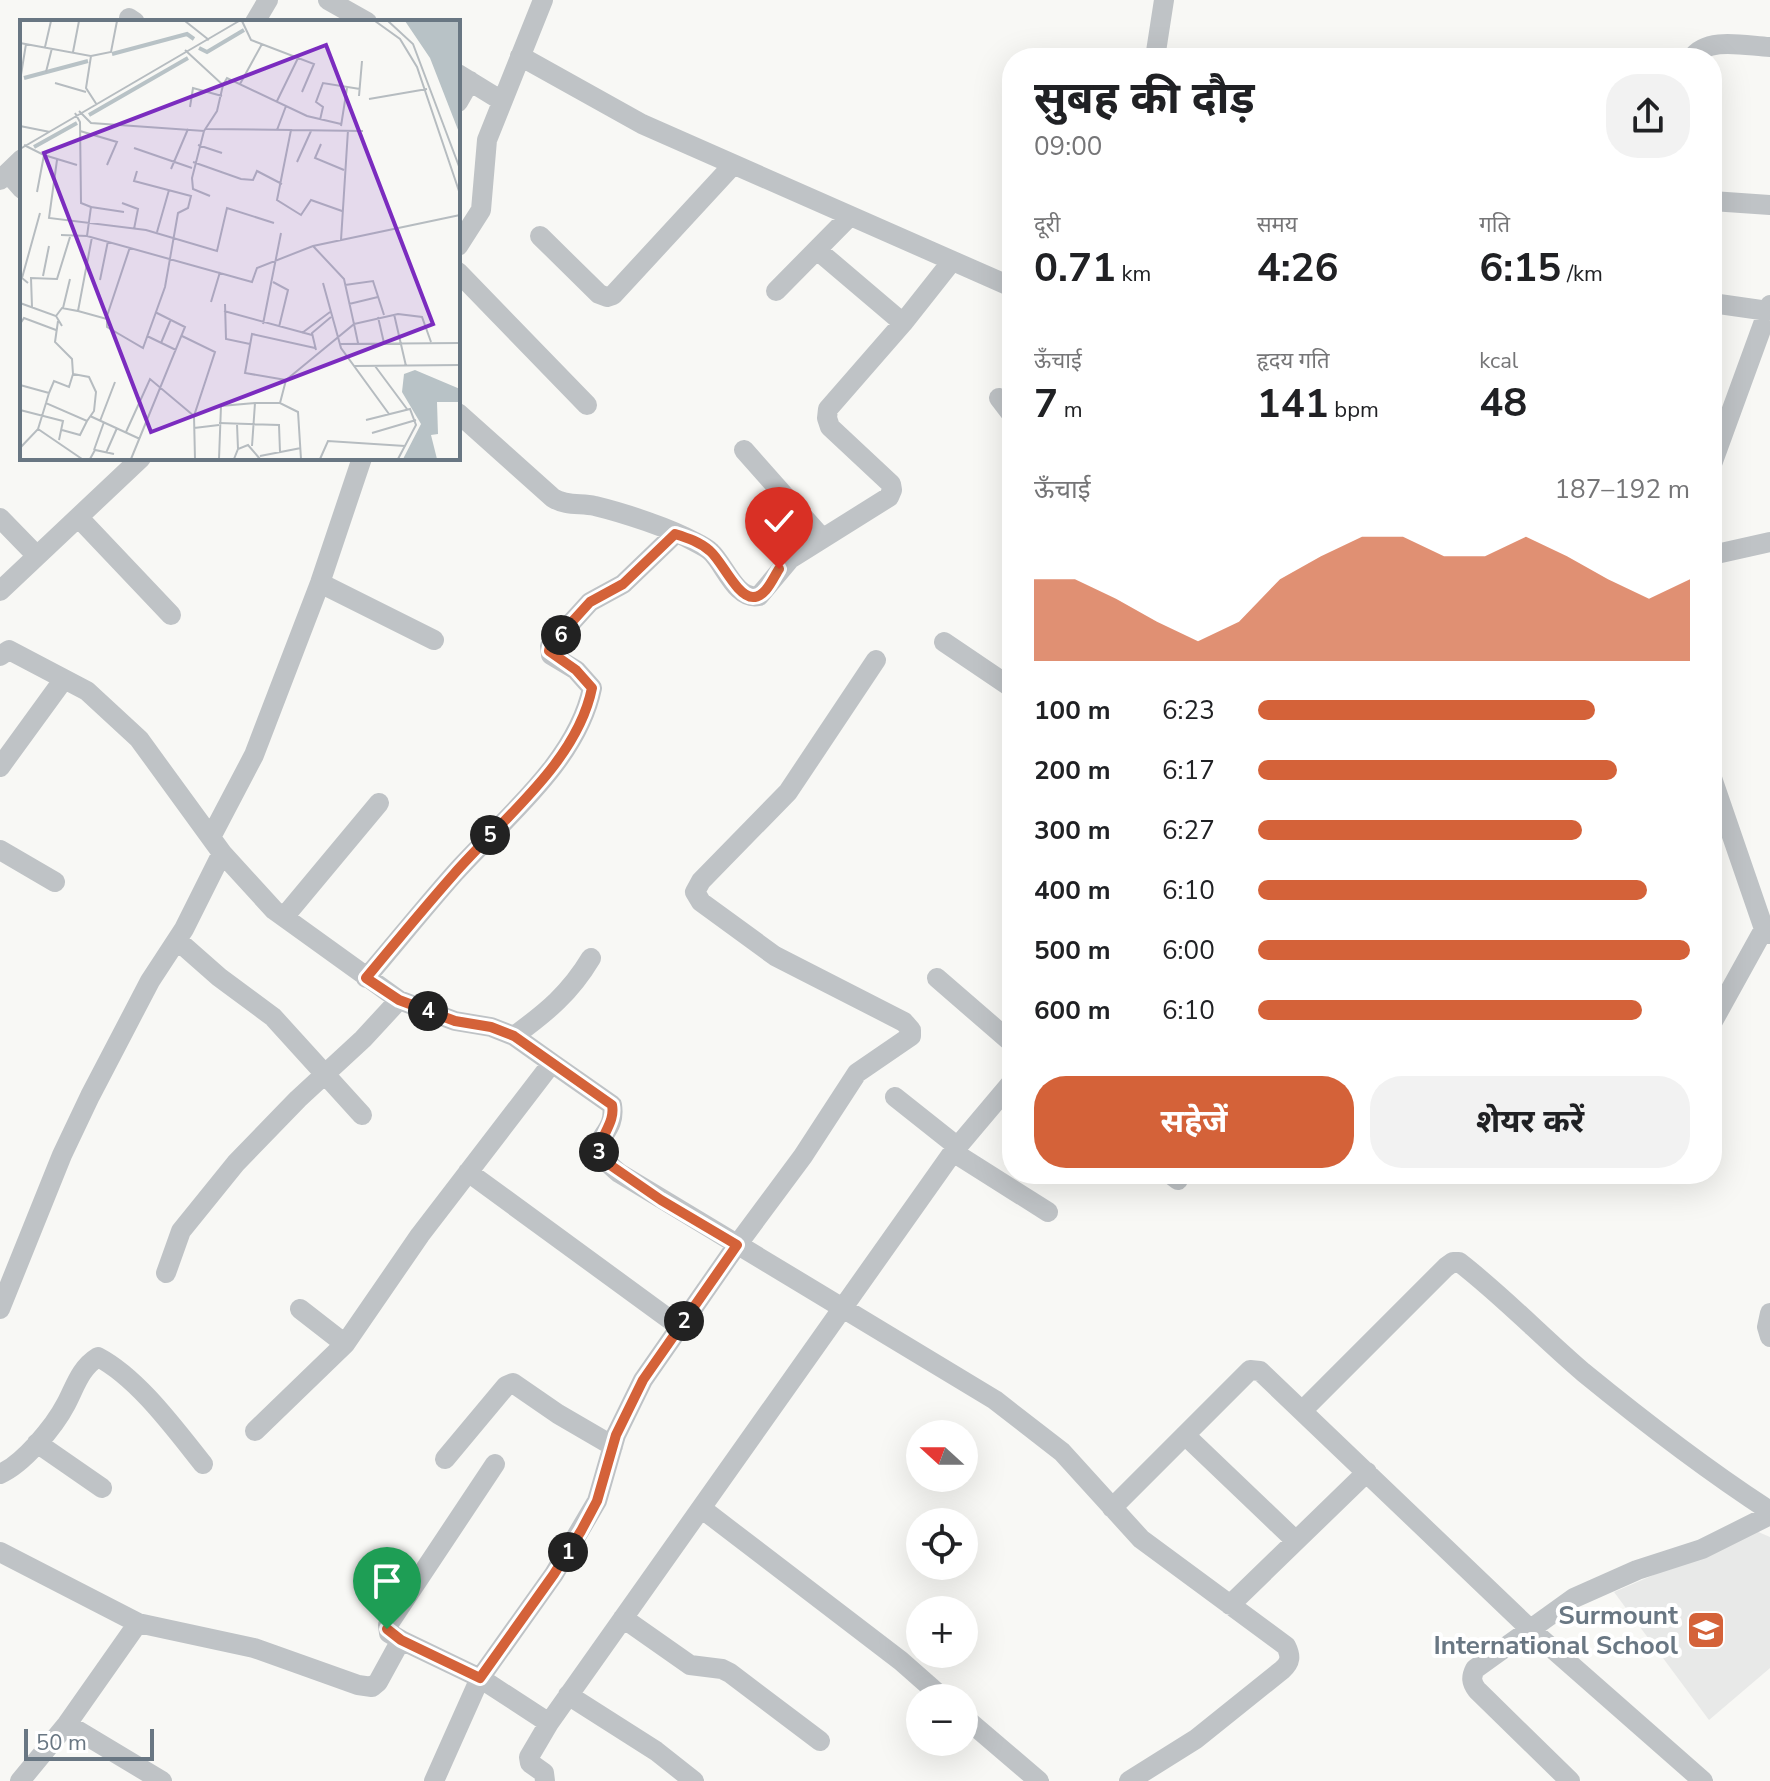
<!DOCTYPE html>
<html lang="hi">
<head>
<meta charset="utf-8">
<style>
  body { margin:0; font-family:"Nunito Sans","Noto Sans Devanagari",sans-serif; background:#f2f2f2; color:#202124; height:100vh; display:flex; flex-direction:column; font-size:30px; white-space:nowrap }
  * { box-sizing:border-box; margin:0 }
  p { font-size:26px; color:#757577 }
  .icon { flex:none; width:44px; height:44px; fill:none; stroke:currentColor; stroke-width:2; stroke-linecap:round; stroke-linejoin:round }
  .map { position:relative; flex:1; overflow:hidden }
  .side { position:absolute; left:1002px; top:48px; width:720px; height:1136px; display:flex; flex-direction:column; background:#fff; border-radius:32px; box-shadow:0 8px 32px #0002 }
  .side>* { flex:none }
  .needle { width:52px; rotate:291deg }
  .controls { position:absolute; left:906px; top:1420px; display:grid; gap:16px }
  .controls a { display:grid; place-items:center; width:72px; height:72px; border-radius:50%; background:#fff; box-shadow:0 8px 32px #0002; font-size:40px }
  .scale { position:absolute; left:24px; bottom:20px; width:130px; box-sizing:border-box; padding-left:8px; border:4px solid #697783; border-top:0; font-size:22px; line-height:28px; white-space:nowrap; color:#697783; -webkit-text-stroke:6px #fff; paint-order:stroke }
  .pin { position:absolute; display:grid; place-items:center; width:68px; height:68px; color:#fff; margin:-82px -34px; border-radius:50% 50% 50% 0; rotate:-45deg; box-shadow:0 0 8px #0007 }
  .pin .icon { rotate:45deg }
  .km { position:absolute; width:40px; height:40px; margin:-20px; border-radius:50%; background:#222; color:#fff; font-size:22px; line-height:40px; text-align:center }
  .round { display:grid; place-items:center; flex:none; width:84px; height:84px; border-radius:32px; background:#f2f2f2 }
  .headline { display:flex; align-items:center; justify-content:space-between; height:136px; padding:0 32px }
  h1 { font-size:44px; font-weight:700; line-height:60px }
  .figures { display:grid; grid-template-columns:repeat(3,1fr); gap:12px; height:136px; padding:8px 32px }
  .figures div { display:grid; align-content:center }
  .figures b { font-size:40px; font-weight:700 }
  .figures small { font-size:22px; font-weight:400 }
  .figures p { font-size:22px }
  .chart { height:224px; padding:16px 32px }
  .chart p { display:flex; justify-content:space-between }
  .chart svg { width:100%; height:144px; margin-top:8px; fill:#d46239; opacity:.7 }
  .cta { display:flex; gap:16px; margin-top:auto; padding:16px 32px }
  .cta a { flex:1; height:92px; border-radius:32px; background:#d46239; color:#fff; font-size:32px; font-weight:700; line-height:92px; text-align:center }
  .cta a+a { background:#f2f2f2; color:#202124 }
  ul { padding:0 32px; list-style:none; font-size:26px }
  li { display:grid; grid-template-columns:128px 96px 1fr; align-items:center; height:60px }
  li i { height:20px; border-radius:10px; background:#d46239 }
  .map>svg:first-child { display:block }
</style>
</head>
<body>
<div class="map">
<svg width="1770" height="1781" viewBox="0 0 1770 1781">
  <rect width="100%" height="100%" fill="#f8f8f5"/>
  <path fill="#e8e9e8" d="M1756,1531L1770,1537V1668L1709,1720L1614,1592Z"/>
  <g fill="none" stroke-linecap="round" stroke-linejoin="round">
    <path stroke="#bfc3c6" stroke-width="20" d="M328,0L367,22
      M129,18L135,22
      M255,22L268,0
      M520,56L642,124L1012,287
      M1155,58L1164,0
      M1692,58C1707,36 1746,46 1770,47
      M458,74L502,101
      M458,102L470,81
      M8,173L22,189
      M0,180L22,159
      M1712,201L1770,205
      M540,236L599,294L607,297L613,295L733,165
      M458,246L481,210L487,140L543,0
      M817,250L903,323
      M458,272L587,405
      M776,291L850,216
      M1712,303L1768,311
      M999,398L1012,415
      M458,413L553,498C566,506 580,503 595,506C624,513 670,528 695,542C701,545 707,548 711,552C725,565 736,601 759,596L790,559L889,497L892,490L891,484L830,427L827,418L828,409L903,323L952,261
      M744,450L822,538
      M1712,464L1770,305
      M0,518L37,556
      M79,518L171,615
      M1712,555L1770,542
      M320,583L434,640
      M0,591L141,458
      M944,642L1012,688
      M0,656L9,650L87,691L139,739L222,853L184,929L150,981L90,1096L62,1155L0,1309
      M0,767L64,679
      M1712,778L1764,929L1770,934
      M211,837L254,755L320,583L362,458
      M0,850L55,882
      M222,853L274,910L399,1000L455,1021L491,1027L514,1036C547,1012 570,993 591,958
      M284,917L379,803
      M177,940L219,977L273,1017L362,1115
      M366,978C395,944 424,908 454,874C502,820 577,762 592,688L576,670L551,655L550,646L590,602L623,584L675,534
      M937,978L1012,1043
      M1712,1023L1764,929
      M514,1036L552,1063
      M895,1097L958,1147
      M953,1152L1048,1212
      M468,1172L680,1327
      M1170,1174L1178,1180
      M166,1273L181,1231L236,1163L298,1099L363,1039L399,1000
      M300,1309L345,1344L420,1235L552,1063L612,1105C618,1141 575,1137 619,1173L995,1400L1062,1452L1141,1539L1286,1646C1291,1656 1291,1662 1282,1670L1196,1739L1129,1781
      M1770,1313L1767,1327L1770,1337
      M1302,1411L1446,1267L1453,1262H1459C1503,1296 1541,1336 1583,1372C1643,1421 1705,1469 1770,1511
      M255,1431L345,1344
      M1185,1435L1296,1541
      M37,1443L102,1488
      M445,1459L506,1386L513,1383L558,1414L613,1446
      M0,1474C23,1464 54,1427 66,1404C75,1387 80,1368 98,1357C138,1378 175,1429 203,1464
      M701,1508L901,1661L943,1698
      M1112,1508L1250,1370L1260,1371L1529,1628L1703,1781
      M0,1552L138,1623L254,1648L358,1685L372,1687L378,1682L401,1640L480,1678L549,1723
      M1230,1605L1367,1472
      M623,1618L690,1665L722,1669L730,1673L820,1741
      M401,1640L389,1633L388,1625L495,1464
      M568,1695L656,1751L694,1781
      M964,1717L1039,1781
      M67,1724L162,1781
      M20,1781L67,1724L138,1623
      M434,1781L480,1678L554,1574L597,1501L616,1435L643,1380L737,1245L803,1156L857,1073L911,1036V1030L904,1022L775,956L701,902L695,892L701,881L788,792L876,660
      M545,1781L544,1773L530,1763L529,1757L549,1723L953,1152L1012,1082
      M1570,1781L1477,1690C1471,1682 1471,1677 1475,1669L1574,1598L1637,1570L1702,1549L1770,1515"/>
  </g>
  <g fill="none" stroke-linecap="round" stroke-linejoin="round">
    <g stroke="#fff" stroke-width="16">
      <path id="route" d="M387,1629L401,1640L480,1678L554,1574L581,1531L597,1501L616,1435L643,1380L737,1245L661,1200L600,1158C596,1138 616,1125 612,1105L514,1036L491,1027L455,1021L399,1000L366,978C395,943 424,908 454,874C502,819 577,762 592,688L576,670L549,651L550,646L590,602L623,584L675,534C688,538 700,542 710,551C722,561 737,597 753,597C766,597 773,578 779,569"/>
    </g>
    <use href="#route" stroke="#d46239" stroke-width="10"/>
  </g>
  <defs>
    <g id="school-square" transform="scale(2)"><rect x="-9" y="-9" width="18" height="18" rx="4" fill="#d46239" stroke="#fff"/><path d="M0-5L7-2L0 1L-7-2ZM-4 1L0 2.5L4 1V4Q0 6-4 4Z" fill="#fff"/></g>
  </defs>
  <g fill-rule="evenodd">
    <use href="#school-square" x="1706" y="1630"/>
  </g>
  <g text-anchor="middle" stroke-width="8" stroke-linejoin="round" paint-order="stroke">
    <g font-size="26" font-weight="bold" fill="#697783" stroke="#fff" text-anchor="end">
      <text x="1678" y="1624">Surmount<tspan x="1678" dy="30">International School</tspan></text>
    </g>
  </g>
  <g transform="translate(20 20)">
    <rect width="440" height="440" fill="#f8f8f5"/>
    <path d="M385,1H440V115L410,38ZM395,350L440,369V382H417L418,414L411,415L417,439H383L401,404L382,372L384,354Z" fill="#b8c2c6"/>
    <path fill="none" stroke="#b8c2c6" stroke-width="4" d="M179,28L187,32L224,10M92,34L167,14L174,19M4,58L68,41M69,95L168,38M14,127L57,103"/>
    <path fill="none" stroke="#b6bcc0" stroke-width="2" d="M165,1L189,20M222,1L231,20L294,44L282,72M355,1L380,19L397,47L440,174M368,1L393,24L440,149M0,23L71,36L66,68L77,85M25,27L31,1M53,32L59,1M71,36L91,32L97,1M26,52L32,28M0,61L6,24M35,63L66,72M220,64L242,24M203,65L207,58L287,96L321,104M339,76L342,41M349,79L407,69M257,81L279,36M170,87L173,68L202,76M59,91L71,103L184,111L197,91L203,65L165,30M55,93L60,102L61,183L71,187L67,216M300,100L303,87L296,82L303,63L340,69M0,106L30,112M321,106L327,68M186,109L271,110L257,180L281,195L291,180L322,191M257,110L266,86M271,110L343,111M60,111L97,122L87,145M184,111L172,158L173,169L190,176M301,124L295,138L324,150M4,125L24,135L17,172M178,125L202,133M114,128L172,148M0,129L219,1M24,135L57,145M37,140L29,198L126,210L197,231L207,188L254,203M173,142L221,159L233,160L237,151L262,164M277,142L291,111M151,149L168,109M102,183L118,189L114,209M71,187L104,192M137,212L149,170M41,215L67,216L232,262L237,248L293,226L440,195M321,220L328,110M23,256L29,226M80,260L88,221M253,262L268,270L259,307M8,263L2,258L20,193M303,263L321,328L369,394M325,265L353,261L364,295M191,282L200,252M0,283L36,296L42,306M205,284L206,319L230,324M329,284L358,277M12,287L11,258L37,259L50,217M43,288L50,259M58,291L87,299V307L123,328L145,267L158,193L168,188L171,176L114,161L117,151M204,291L292,315M374,294L386,346M36,296L42,288L58,291L72,217M358,297L364,323M86,299L110,227M0,304L4,298L36,310M243,304L261,213M282,313L310,292M127,316L156,330M162,316L195,332L174,396L175,439M141,323L151,299M338,323L334,304L378,294L402,297L411,322M320,324L440,323M296,330L292,313L311,297M334,346L440,345M355,346L387,389M266,360L225,353L232,314L295,328M0,365L29,373L26,383M29,373L34,361L49,367L53,354M260,383L266,360L334,304L324,259L293,226M0,390L43,401L39,420M70,396L120,419M346,400L390,389L396,405L378,439M80,401L95,362M199,403L259,405L260,432M217,404L218,429M174,408L199,405M18,409L26,383L67,401L74,391L76,372L69,357L53,354L52,339L35,322L38,301M42,410L60,415L67,401M106,412L130,359L174,396M352,413L396,400M232,426L235,383M0,428L18,409L62,439M74,430L84,402M86,433L97,408M240,436L281,428M70,439L75,430L94,434M111,439L165,307L135,292M199,439L201,386L235,383H260L278,392L281,439M214,439L218,429L228,425L240,439M300,439L308,421L385,426"/>
    <path fill="#7b2cbf" fill-opacity="0.15" stroke="#7b2cbf" stroke-width="4" d="M306,25L413,304L131,412L24,133Z"/>
    <rect width="440" height="440" fill="none" stroke="#697783" stroke-width="4"/>
  </g>
</svg>
<div class="controls">
<a><svg class="needle" viewBox="-14 -14 28 28"><path d="M0-13l5 13h-10z" fill="#e53935"/><path d="M0 13l5-13h-10z" fill="#757577"/></svg></a>
<a><svg class="icon" aria-label="locate" viewBox="0 0 24 24"><circle cx="12" cy="12" r="6"/><path d="M12 2v4M12 18v4M2 12h4M18 12h4"/></svg></a>
<a>+</a>
<a>−</a>
</div>
<div class="scale">50 m</div>
<div class="pin" style="left:387px;top:1629px;background:#1e9e55"><svg class="icon" aria-label="arrive" viewBox="0 0 24 24"><path d="M6 21V4h12l-3 4 3 4H6"/></svg></div>
<div class="pin" style="left:779px;top:569px;background:#d93025"><svg class="icon" aria-label="check" viewBox="0 0 24 24"><path d="M5 12l5 5 9-10"/></svg></div>
<b class="km" style="left:568px;top:1552px">1</b>
<b class="km" style="left:684px;top:1321px">2</b>
<b class="km" style="left:599px;top:1152px">3</b>
<b class="km" style="left:428px;top:1011px">4</b>
<b class="km" style="left:490px;top:835px">5</b>
<b class="km" style="left:561px;top:635px">6</b>
<section class="side">
<div class="headline"><div><h1>सुबह की दौड़</h1><p>09:00</p></div><a class="round"><svg class="icon" aria-label="share" viewBox="0 0 24 24"><path d="M12 15V3M7 8l5-5 5 5M5 13v7h14v-7"/></svg></a></div>
<div class="figures">
<div><p>दूरी</p><b>0.71<small> km</small></b></div>
<div><p>समय</p><b>4:26</b></div>
<div><p>गति</p><b>6:15<small> /km</small></b></div>
</div>
<div class="figures">
<div><p>ऊँचाई</p><b>7<small> m</small></b></div>
<div><p>हृदय गति</p><b>141<small> bpm</small></b></div>
<div><p>kcal</p><b>48</b></div>
</div>
<div class="chart"><p><span>ऊँचाई</span>187–192 m</p>
<svg viewBox="0 0 160 44" preserveAspectRatio="none"><path d="M0 44V19L10 19L20 25L30 32L40 38L50 32L60 19L70 12L80 6L90 6L100 12L110 12L120 6L130 12L140 19L150 25L160 19V44z"/></svg>
</div>
<ul>
<li><b>100 m</b>6:23<i style="width:78%"></i></li>
<li><b>200 m</b>6:17<i style="width:83%"></i></li>
<li><b>300 m</b>6:27<i style="width:75%"></i></li>
<li><b>400 m</b>6:10<i style="width:90%"></i></li>
<li><b>500 m</b>6:00<i style="width:100%"></i></li>
<li><b>600 m</b>6:10<i style="width:89%"></i></li>
</ul>
<div class="cta"><a>सहेजें</a><a>शेयर करें</a></div>
</section>
</div>
</body>
</html>
